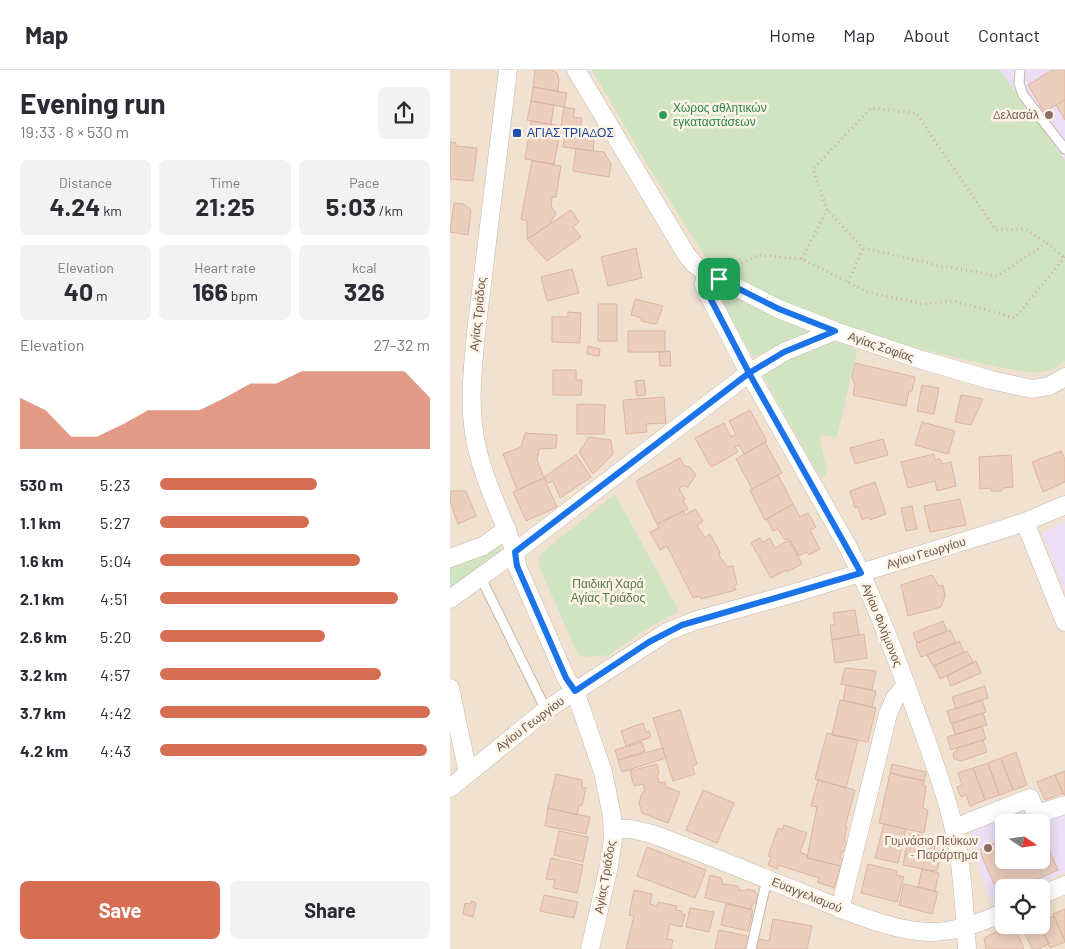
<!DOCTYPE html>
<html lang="en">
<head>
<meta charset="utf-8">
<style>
  body { margin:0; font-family:Barlow,sans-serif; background:#f2f2f3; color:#2b2b33; height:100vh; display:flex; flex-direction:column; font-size:19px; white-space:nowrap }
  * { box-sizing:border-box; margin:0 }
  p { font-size:16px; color:#7c7c81 }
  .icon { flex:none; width:28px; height:28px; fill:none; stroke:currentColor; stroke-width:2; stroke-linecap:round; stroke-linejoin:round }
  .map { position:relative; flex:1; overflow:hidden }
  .sheet { display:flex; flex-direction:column; background:#fff; width:450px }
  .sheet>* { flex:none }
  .needle { width:32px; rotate:103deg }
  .fabs { position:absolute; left:545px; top:744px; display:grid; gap:10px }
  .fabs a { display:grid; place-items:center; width:55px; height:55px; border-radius:8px; background:#fff; box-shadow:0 2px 12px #0003; font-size:25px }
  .pin { position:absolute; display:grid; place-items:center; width:42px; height:42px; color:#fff; margin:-21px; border-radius:10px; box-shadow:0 2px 8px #0006 }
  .round { display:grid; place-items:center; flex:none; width:52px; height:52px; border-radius:8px; background:#f2f2f3 }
  .head { display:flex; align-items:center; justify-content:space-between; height:85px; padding:0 20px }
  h1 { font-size:28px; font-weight:700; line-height:38px }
  .figures { display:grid; grid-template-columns:repeat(3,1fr); gap:8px; height:85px; padding:5px 20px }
  .figures div { display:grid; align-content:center; border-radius:8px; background:#f2f2f3; text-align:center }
  .figures b { font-size:25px; font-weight:700 }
  .figures small { font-size:14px; font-weight:400 }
  .figures p { font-size:14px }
  .chart { height:140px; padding:10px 20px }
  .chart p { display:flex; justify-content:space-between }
  .chart svg { width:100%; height:90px; margin-top:5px; fill:#d66e53; opacity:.7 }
  .button { display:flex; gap:10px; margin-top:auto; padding:10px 20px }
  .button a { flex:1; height:58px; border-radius:8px; background:#d66e53; color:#fff; font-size:20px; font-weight:700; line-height:58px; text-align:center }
  .button a+a { background:#f2f2f3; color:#2b2b33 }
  ul { padding:0 20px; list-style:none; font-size:16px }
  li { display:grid; grid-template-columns:80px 60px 1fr; align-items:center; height:38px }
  li i { height:12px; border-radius:6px; background:#d66e53 }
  header { display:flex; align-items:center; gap:30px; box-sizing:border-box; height:70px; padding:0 25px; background:#fff; border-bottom:1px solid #e1e1e2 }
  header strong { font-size:24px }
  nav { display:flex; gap:28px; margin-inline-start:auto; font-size:18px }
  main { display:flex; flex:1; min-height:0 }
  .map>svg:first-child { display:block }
</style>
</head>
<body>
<header>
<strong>Map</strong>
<nav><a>Home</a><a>Map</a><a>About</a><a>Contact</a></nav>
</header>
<main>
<section class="sheet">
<div class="head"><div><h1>Evening run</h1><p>19:33 · 8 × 530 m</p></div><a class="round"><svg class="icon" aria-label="share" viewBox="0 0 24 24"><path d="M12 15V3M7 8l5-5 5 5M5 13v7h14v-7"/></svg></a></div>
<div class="figures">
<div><p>Distance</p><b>4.24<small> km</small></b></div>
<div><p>Time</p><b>21:25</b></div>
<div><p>Pace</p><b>5:03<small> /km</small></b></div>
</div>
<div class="figures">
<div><p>Elevation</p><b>40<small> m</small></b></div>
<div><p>Heart rate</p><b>166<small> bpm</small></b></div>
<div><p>kcal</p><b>326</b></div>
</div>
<div class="chart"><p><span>Elevation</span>27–32 m</p>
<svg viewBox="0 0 160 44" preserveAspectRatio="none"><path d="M0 44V19L10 25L20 38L30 38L40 32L50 25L60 25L70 25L80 19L90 12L100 12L110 6L120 6L130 6L140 6L150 6L160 19V44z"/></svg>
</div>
<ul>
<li><b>530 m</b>5:23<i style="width:58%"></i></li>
<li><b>1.1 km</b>5:27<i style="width:55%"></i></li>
<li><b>1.6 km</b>5:04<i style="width:74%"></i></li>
<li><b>2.1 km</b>4:51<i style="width:88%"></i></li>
<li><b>2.6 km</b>5:20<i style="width:61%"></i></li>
<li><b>3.2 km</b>4:57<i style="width:82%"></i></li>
<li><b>3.7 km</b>4:42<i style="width:100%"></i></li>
<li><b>4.2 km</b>4:43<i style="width:99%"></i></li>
</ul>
<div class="button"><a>Save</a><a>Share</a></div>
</section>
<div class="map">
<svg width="615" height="879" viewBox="0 0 615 879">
  <rect width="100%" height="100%" fill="#f9efe2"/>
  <path fill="#f0e1d1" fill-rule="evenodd" d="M0,0H615V879H0ZM554,752H591V790H554ZM554,818H591V855H554Z"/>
  <path fill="#ecdff5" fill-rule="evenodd" d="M550,0H615V90Z
    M615,451V520L592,463Z
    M579,734L615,739V802L580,817L554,818V829L542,834L524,784L519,758ZM554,752H591V790H554Z"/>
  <path fill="#d1e4c2" d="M142,0H550L615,90V291C608,296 600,301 591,302C573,304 553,297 535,294C458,278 378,254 308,219C289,210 269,201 254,185L195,91Z
    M267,217L361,260L359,264L303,287L266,221Z
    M384,272L399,275L407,281L387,367L370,365L377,403L371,409L312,304C333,288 358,276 384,272Z
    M165,424L229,541L193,561L159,585L140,587L128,585L88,494L91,483Z
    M48,472L53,482L0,518V493Z"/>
  <path fill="#ebcebd" stroke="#dcb59f" d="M85,0H102L107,3L109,9L108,21L83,17Z
    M602,0H615V30L594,42L578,15Z
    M83,17L117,23L114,37L81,31Z
    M615,30V50L606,35Z
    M81,31L104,35L101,54L77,50Z
    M114,37L125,39L123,47L132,48L130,59L111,56Z
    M81,51L111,56L104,94L75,89Z
    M116,57L145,62L143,81L113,77Z
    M0,72L6,73V76L27,78L23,111L0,109Z
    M126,79L154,82L161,94L159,107L123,101Z
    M82,91L111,96L106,127H102L101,136L106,143L99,155L77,169V151L71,149Z
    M4,133L14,134L21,140L18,165L0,162Z
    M121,140L129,152L123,157L131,167L97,191L77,169Z
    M186,178L192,208L158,216L151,187Z
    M122,199L129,223L97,231L91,207Z
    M185,229L213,236L207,253L203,254L191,251L192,248L181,245Z
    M148,234H167V271H148Z
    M118,242L131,243L130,273L102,272V247H118Z
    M178,261H215V282H178Z
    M138,276L150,279L149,286L137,284Z
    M220,281L221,296H210L209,282Z
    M405,293L465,307L462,321H459L456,336L403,325L405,314L402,307Z
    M103,300H126V310H132L131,325H103Z
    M194,310L196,325L187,326L185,311Z
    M472,315L489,318L484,344L467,341Z
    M511,325L533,329L521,355L505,352Z
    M214,327L216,353L196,354L197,362L176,364L173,330Z
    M127,334L155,335L154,364H127Z
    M300,340L317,371L294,384L289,375L285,377L288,382L261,397L245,368L274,353L281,367L286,364L279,351Z
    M472,352L505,361L498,384L465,375Z
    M75,363L107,365L106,378L89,379L87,390L94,408L67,420L53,384L71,377Z
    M139,367L161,370L163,384L143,404L129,382Z
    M433,369L438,385L405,394L400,378Z
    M315,372L332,403L302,419L286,389Z
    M611,381L615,389V412L593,422L582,392Z
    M484,384L485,390L490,389L492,394L501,392L506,416L487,421L485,411L458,418L451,392Z
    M126,385L141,407L110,428L103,411L98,413L94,407Z
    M561,385L563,417L552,418V421H541V418L530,419L529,387Z
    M230,388L234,396L240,397L246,405L238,417L232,416L229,419L235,429L233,430L238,439L207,454L186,411Z
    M328,405L343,434L315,450L300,420Z
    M94,408L107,437L76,451L63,422Z
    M425,412L436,444L420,450L419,447L412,450L408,437L405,438L400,421Z
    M0,421H16L26,446L8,454L0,431Z
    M510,429L516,455L480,462L474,436Z
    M343,434L350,447L358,443L366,457L360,460L370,479L359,485L357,482L349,486L339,468L335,470L328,459L323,461L317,449Z
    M462,436L467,459L456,461L451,438Z
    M245,439L253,451L247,456L255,468L260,464L270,482L269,485L277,497L283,496L287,514L284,516L286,520L251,529L250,526L243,528L217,476L210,480L200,462L209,458L207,454L233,441L235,445Z
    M310,468L313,472L320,468L325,478L339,470L352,494L337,502L336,500L321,508L301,473Z
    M482,505L489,516L493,515L495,526L491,537L458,546L451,515Z
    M405,540L409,565L382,570L380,555H385L383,543Z
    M493,551L497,561L467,573L463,563Z
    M500,560L506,573L471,587L466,575L467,573Z
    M414,564L417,588L385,593L382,570Z
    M509,571L514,582L483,596L477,585Z
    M517,581L523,592L490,609L484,596Z
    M526,591L531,603L501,616L497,606Z
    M395,598L426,601L422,620L391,614Z
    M396,615L426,621L422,637L393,630Z
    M535,616L538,628L506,639L502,627Z
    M390,630L426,638L418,672L382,665Z
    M532,630L536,642L501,654L497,641Z
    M230,640L247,694L242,696L245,704L223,711L203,648Z
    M533,643L537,655L505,665L502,653Z
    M193,653L196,662L199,661L201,667L176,676L171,661Z
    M532,656L536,669L501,680L497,667Z
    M377,663L408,670L396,718L365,709Z
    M533,670L537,682L511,691L504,689L503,684L504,682L508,680L507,678Z
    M192,672L195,681L168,690L165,680Z
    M213,678L216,688L172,702L168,690Z
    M566,682L577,715L563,720L551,688Z
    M551,688L563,720L549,725L538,693Z
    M538,693L549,725L535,730L523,698Z
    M207,694L209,704L207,705L209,713L215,712L216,717L230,722L218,753L192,743L189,733L192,723L195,721L193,714L184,716L180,701Z
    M442,694L476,702L474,711L440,703Z
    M523,698L535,730L520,736L516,725L511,727L507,717L512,715L508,703Z
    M615,701V725H614L605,705Z
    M440,703L474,711L473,715L476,716L473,738L478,740L474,763L429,753Z
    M106,704L132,710V717L136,718L132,736L129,735L127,745L98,738Z
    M605,705L613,723L595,730L587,712Z
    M368,710L405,720L395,757H397L394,771L397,772L395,781H392L390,788L393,789L391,796L357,788L367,737L361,736Z
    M253,720L284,733L267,773L236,760Z
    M98,738L140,747L136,764L95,756Z
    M434,754L456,759L448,793L425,788Z
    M334,755L357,763L350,782L357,785V788L391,796L384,818L367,812L369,808L328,795L327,799L318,795L321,787L318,786L328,758L332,760Z
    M591,760L608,800L567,818H554V823L549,825L529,780L554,769V790H591Z
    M109,761L138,767L133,792L104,785Z
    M460,763L487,769L484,780L488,781L486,791L455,784Z
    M197,777L256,800L245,828L187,806Z
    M455,784L485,791L489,793L487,801L483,800L482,801L453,795Z
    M101,788L133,795L127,823L103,818L105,810L96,809Z
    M418,794L447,801L446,805L454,807L447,832L411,823Z
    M472,799L489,803L485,821L468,817Z
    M260,805L271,808L273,814L288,816L289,820L295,821L297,819L305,821L308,826L307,832L302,835L301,839L255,828Z
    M454,814L488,822L482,844L449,835Z
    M184,820L202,824L200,834L207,836L208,832L227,836L226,840L232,841V844L235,845L232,857L220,854L217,869L223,870L221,879H176L184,846L179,845Z
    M94,825L128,832L124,848L90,841Z
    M21,831L26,833L23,847L13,844L15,833L21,834Z
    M276,834L303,840L298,861L271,855Z
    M240,838L264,842L259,862L236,857Z
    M615,839V871L603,844Z
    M604,846L615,872L600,878L590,855L591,851Z
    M323,849L362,856L357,879H306L308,869L319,871Z
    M575,855H590L599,874L588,879H582L572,856Z
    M565,857L574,879H536L534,868L548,861L549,865Z
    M269,860L297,866V869H299L297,879H265Z"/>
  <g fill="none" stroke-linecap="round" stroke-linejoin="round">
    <g stroke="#c8b7aa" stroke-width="11">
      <path id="lane" d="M570,0L569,13L573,25L615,79
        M31,508L96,640
        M301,879L317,809"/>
    </g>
    <g stroke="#c8b7aa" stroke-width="19">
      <path id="street" d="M58,0L26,263C23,296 19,329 24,362C30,404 51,443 65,482L67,496L116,608L125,621L153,702L162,746L163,769L159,796L140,879
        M126,0L236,184L244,194L251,199L329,239L385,261L472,290L541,310L582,319L599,316L615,307
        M256,202L254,214L255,218L299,303L398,477C427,534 448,593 470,653C484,692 499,732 507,773C513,808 515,844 517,879
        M575,452L615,552
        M0,488L33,476L57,459
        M0,529L65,482L299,303L334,282L385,261
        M0,618L18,703
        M0,718L96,640L217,562L244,551L348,522L544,462L575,452L615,435
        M504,758L580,728L586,744L615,735
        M163,759H181L202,764C257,784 311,807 365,828C398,842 446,862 481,862C507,862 531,853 554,842
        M591,825L615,815
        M390,839L438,644L445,628L456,615"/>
    </g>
    <path stroke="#cfb2a0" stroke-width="3" stroke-dasharray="1 4" stroke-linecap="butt" d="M597,173L613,187
      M352,189L377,140L363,99L421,38L466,43L546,160L575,159L597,173L547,206L486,195L413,178L377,140
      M283,198L308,185L352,189L417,222L473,234L504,231L565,248L615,187
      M398,212L413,178"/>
    <use href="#lane" stroke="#fff" stroke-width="9"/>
    <use href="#street" stroke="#fff" stroke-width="18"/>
  </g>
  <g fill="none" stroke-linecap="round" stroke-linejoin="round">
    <g stroke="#fff" stroke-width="10">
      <path id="route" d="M269,209L256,202L254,214L255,218L299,303L65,482L67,496L116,608L125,621L199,572L232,555L411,503L299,303L334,282L385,261L329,239L269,209"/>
    </g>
    <use href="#route" stroke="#1a73e8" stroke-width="6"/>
  </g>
  <circle fill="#2e9e5b" stroke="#fdf4e7" stroke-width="2" cx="213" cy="45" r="5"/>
  <g fill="#8d6e63" stroke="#fdf4e7" stroke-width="2">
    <circle cx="599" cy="45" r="5"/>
    <circle cx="538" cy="778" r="5"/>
  </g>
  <rect fill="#1a4fb4" stroke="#fdf4e7" stroke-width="2" x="62" y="58" width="10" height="10" rx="2.5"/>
  <g text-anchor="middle" stroke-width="5" stroke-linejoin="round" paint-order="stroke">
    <g font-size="12" fill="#27864d" stroke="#fdf4e7" text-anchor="start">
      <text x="223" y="42">Χώρος αθλητικών<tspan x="223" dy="14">εγκαταστάσεων</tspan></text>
    </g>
    <g font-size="12" fill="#785e54" stroke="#fdf4e7" text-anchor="end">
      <text x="589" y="49">Δελασάλ</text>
      <text x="528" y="775">Γυμνάσιο Πεύκων<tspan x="528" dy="14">- Παράρτημα</tspan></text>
    </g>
    <g font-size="12" fill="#164399" stroke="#fdf4e7" text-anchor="start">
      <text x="77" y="67">ΑΓΙΑΣ ΤΡΙΑΔΟΣ</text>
    </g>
    <g font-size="12" fill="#6d574b" stroke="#fdf4e7">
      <text transform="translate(28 244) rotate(-84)" y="4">Αγίας Τριάδος</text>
      <text transform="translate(431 277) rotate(19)" y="4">Αγίας Σοφίας</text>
      <text transform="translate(476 483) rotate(-17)" y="4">Αγίου Γεωργίου</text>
      <text transform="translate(432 555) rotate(68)" y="4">Αγίου Φιλήμονος</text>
      <text transform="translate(80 654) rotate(-37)" y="4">Αγίου Γεωργίου</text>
      <text transform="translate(155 807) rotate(-80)" y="4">Αγίας Τριάδος</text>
      <text transform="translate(357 825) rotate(22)" y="4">Ευαγγελισμού</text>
    </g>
    <g font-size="12" fill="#577848" stroke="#fdf4e7">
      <text x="158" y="518">Παιδική Χαρά<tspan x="158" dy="14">Αγίας Τριάδος</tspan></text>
    </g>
  </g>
</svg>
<div class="fabs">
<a><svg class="needle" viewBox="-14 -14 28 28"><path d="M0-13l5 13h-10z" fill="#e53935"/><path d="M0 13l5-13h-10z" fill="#7c7c81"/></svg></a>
<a><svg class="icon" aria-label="locate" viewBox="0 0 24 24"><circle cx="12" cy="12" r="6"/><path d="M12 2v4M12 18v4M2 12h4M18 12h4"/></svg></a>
</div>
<div class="pin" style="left:269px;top:209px;background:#1e9e55"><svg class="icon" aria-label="arrive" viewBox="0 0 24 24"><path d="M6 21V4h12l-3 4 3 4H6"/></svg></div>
</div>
</main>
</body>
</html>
